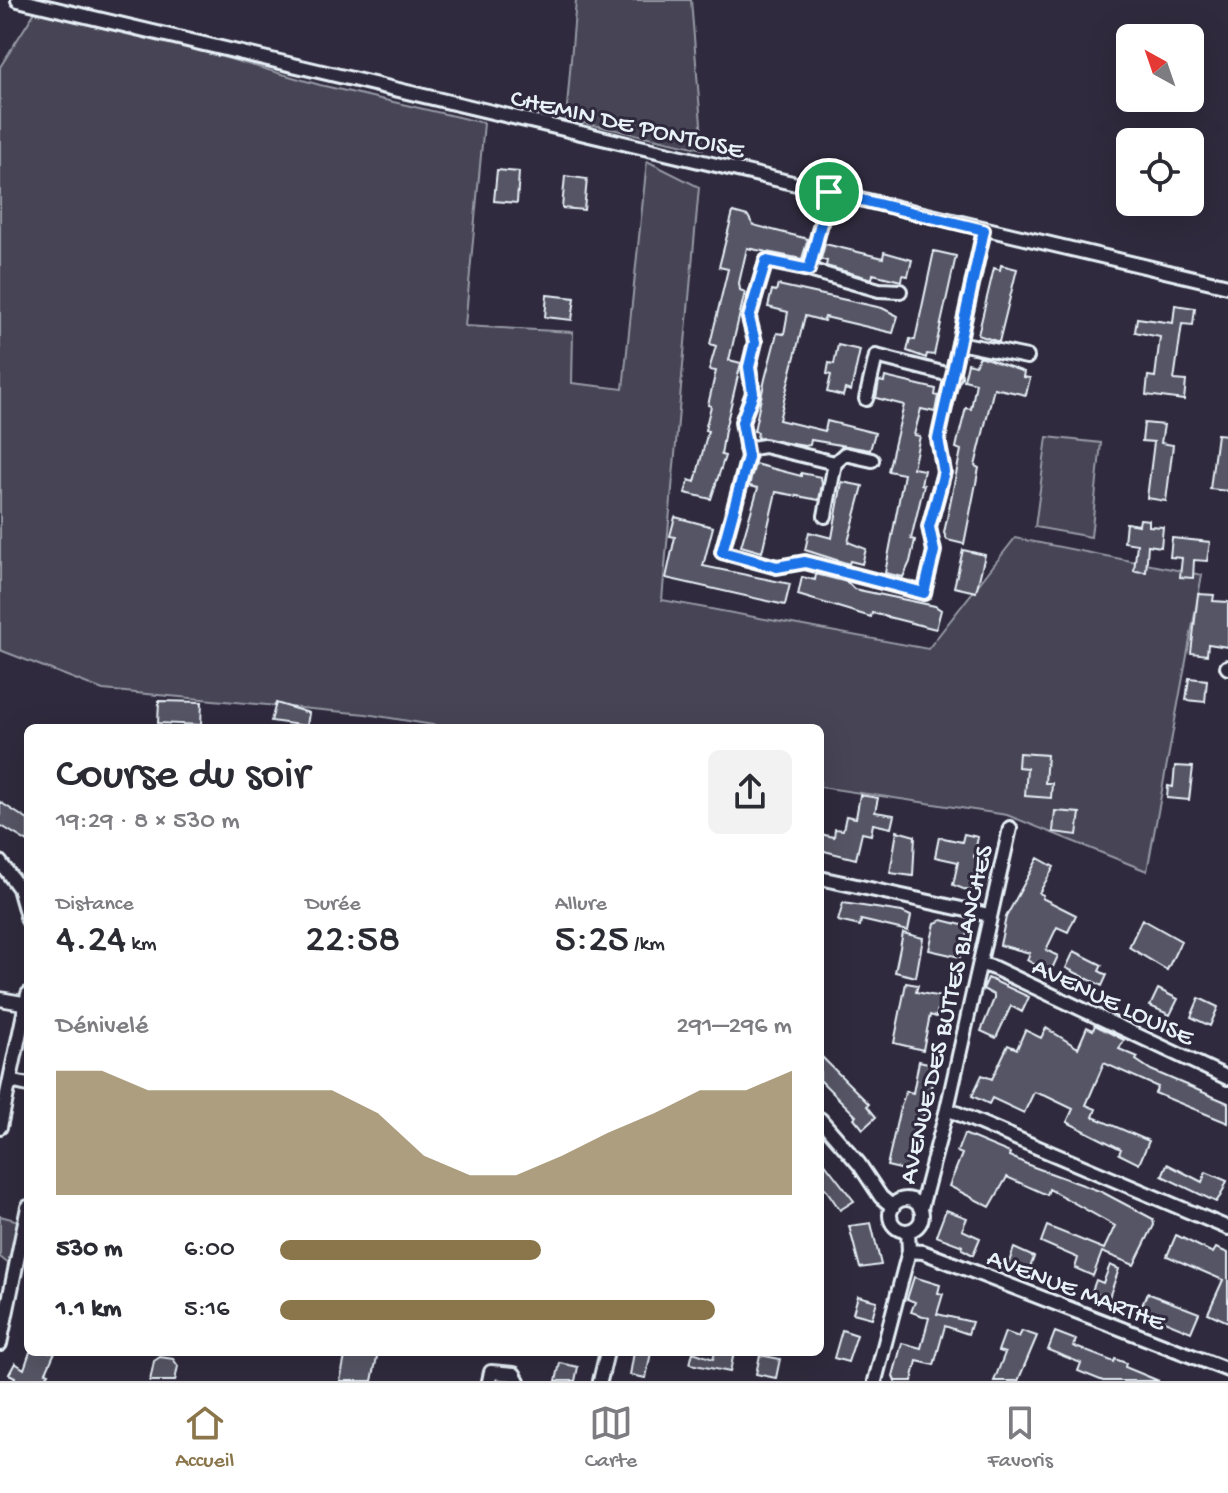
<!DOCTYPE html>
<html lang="fr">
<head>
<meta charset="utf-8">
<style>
  body { margin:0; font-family:"Gochi Hand",sans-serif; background:#f2f2f3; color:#2b2b33; height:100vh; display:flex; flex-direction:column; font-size:30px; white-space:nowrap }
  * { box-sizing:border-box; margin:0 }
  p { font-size:26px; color:#7c7c81 }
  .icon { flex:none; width:44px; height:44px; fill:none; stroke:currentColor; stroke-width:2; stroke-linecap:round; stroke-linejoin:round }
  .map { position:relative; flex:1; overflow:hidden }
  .panel { position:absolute; left:24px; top:724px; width:800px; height:632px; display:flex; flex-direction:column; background:#fff; border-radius:12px; box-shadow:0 8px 32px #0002 }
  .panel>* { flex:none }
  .needle { width:52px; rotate:320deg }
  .buttons { position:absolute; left:1116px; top:24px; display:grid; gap:16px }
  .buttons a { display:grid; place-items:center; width:88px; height:88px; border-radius:12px; background:#fff; box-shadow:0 8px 32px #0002; font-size:40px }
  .pin { position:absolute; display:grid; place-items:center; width:68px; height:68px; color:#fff; margin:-34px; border:4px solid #fff; border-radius:50%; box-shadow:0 2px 8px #0007 }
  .round { display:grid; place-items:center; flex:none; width:84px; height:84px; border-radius:12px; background:#f2f2f3 }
  .head { display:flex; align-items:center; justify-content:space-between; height:136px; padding:0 32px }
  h1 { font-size:44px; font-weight:600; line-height:60px }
  .metrics { display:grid; grid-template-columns:repeat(3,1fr); gap:12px; height:136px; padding:8px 32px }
  .metrics div { display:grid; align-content:center }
  .metrics b { font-size:40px; font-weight:600 }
  .metrics small { font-size:22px; font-weight:400 }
  .metrics p { font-size:22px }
  .chart { height:224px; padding:16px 32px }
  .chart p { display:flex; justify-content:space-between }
  .chart svg { width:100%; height:144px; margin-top:8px; fill:#8a764a; opacity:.7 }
  ul { padding:0 32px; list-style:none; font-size:26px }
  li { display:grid; grid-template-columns:128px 96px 1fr; align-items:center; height:60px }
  li i { height:20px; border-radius:10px; background:#8a764a }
  .tab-bar { display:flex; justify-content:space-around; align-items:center; height:112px; border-top:2px solid #e1e1e2; background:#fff; font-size:22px; color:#7c7c81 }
  .tab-bar a { display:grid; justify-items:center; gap:4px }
  .tab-bar .on { color:#8a764a }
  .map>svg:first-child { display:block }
</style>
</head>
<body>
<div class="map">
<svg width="1228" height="1381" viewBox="0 0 1228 1381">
  <rect width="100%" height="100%" fill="#2f2a3d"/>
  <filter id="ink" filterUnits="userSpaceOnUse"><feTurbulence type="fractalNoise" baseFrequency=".0125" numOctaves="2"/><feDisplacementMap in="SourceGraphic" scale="16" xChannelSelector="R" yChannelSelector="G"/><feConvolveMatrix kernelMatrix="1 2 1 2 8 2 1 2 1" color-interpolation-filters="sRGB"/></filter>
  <g filter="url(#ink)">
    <path fill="#464455" stroke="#979aa6" stroke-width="2" d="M576,0H691L703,149L566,119Z
      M40,4L320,85L484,123L465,326L573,332L572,383L623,389L647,161L699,187L662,600L928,649L1015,538L1202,575L1147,871L1007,815L820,787V728H451L366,714L103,690L0,650V67Z
      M1047,437L1101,443L1091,537L1035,527Z
      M0,1216L19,1221L10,1265L0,1257Z"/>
    <path fill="#575565" stroke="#e8f1f8" stroke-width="2" d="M497,170L519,172L517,203L494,201Z
      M565,176L587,179L584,210L562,208Z
      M733,212L748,216L753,225L808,239L802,259L747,248L739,283L740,290L745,292L729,360L741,363L740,367L725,430L721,455L725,456L711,499L685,493L689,480L695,482L708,431L705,430L711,406L708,405L716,371L709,370L716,346L710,344L728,269L719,267Z
      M825,244L883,258L884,252L912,260L908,276L902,275L901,281L873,274L872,279L826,266L827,261L821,259Z
      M934,251L956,256L934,355L927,354L926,358L907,351L910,339L915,340Z
      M1001,265L1017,269L999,342L978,335L994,268L1000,270Z
      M778,285L882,308L898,316L893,333L825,317L824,321L805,316L779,420L825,431L827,421L875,433L870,450L811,440L810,445L805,446L757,438L758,432L754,431L765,379L777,333L784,334L788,312L768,307L772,290L776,291Z
      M547,295L575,298L572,320L545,317Z
      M1175,305L1195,308L1193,325L1182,324L1174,380L1186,381L1184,400L1146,395L1148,376L1155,377L1160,337L1135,332L1137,318L1173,323Z
      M838,345L860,350L851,391L845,389L843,396L827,392L831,375L827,374L829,363L834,364Z
      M980,356L1024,372L1023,377L1030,378L1026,395L994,388L975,466L979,468L964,544L947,540L944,533L961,450L956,448L958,439L966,408L971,409L976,383L964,380L968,363L975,365Z
      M885,377L936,389L935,395L938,396L935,412L921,409L914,435L920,436L913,468L924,470L921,484L924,485L911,539L915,540L910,562L903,577L885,573L904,474L888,471L904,405L876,398L879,381L884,382Z
      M1144,423L1164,425L1161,443L1173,445L1166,501L1147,498L1154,442L1142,441Z
      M1217,434L1228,435V491L1210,489Z
      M755,464L801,476V473L821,477L822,484L819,500L776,492L762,552L741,546L758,488L749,486Z
      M842,482L863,486L848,542L866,549L862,564L850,561L849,564L805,550L809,532L832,538Z
      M675,517L713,527L703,566L790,584L785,605L666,578L675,537L670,536Z
      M1140,519L1149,520V526L1163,527L1161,547L1148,545L1146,572L1134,571L1137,544L1124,542L1126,523L1139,525Z
      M1172,538L1210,542L1207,561L1194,560L1193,578L1180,577L1182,558L1170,557Z
      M963,550L985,555L976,592L954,587Z
      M816,574L847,582L854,589L935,606L941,610L936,629L872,613L871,617L798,595L802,577L815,580Z
      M1198,594L1214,595L1213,601L1228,602V647L1208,644L1207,655L1191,653Z
      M1189,678L1207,680L1205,702L1186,700Z
      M159,701L202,702L201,725L158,723Z
      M276,703L309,713L307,726L271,721Z
      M1019,753L1047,755L1045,783H1052L1051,798L1025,796L1027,768L1018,767Z
      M1175,766L1193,767L1189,800L1167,798L1168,786L1173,787Z
      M860,795L878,798L875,812L894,815L891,828L873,824L871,835L862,833L856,859L820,850V834L834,837L835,829L843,830L846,816L856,818Z
      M0,802L28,820V842L0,825Z
      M1055,811L1080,813L1077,835L1053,832Z
      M897,831L915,836L913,876L890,873Z
      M964,834L978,837L974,857L979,858L971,892L953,885L958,862L935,857L939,837L962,842Z
      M1038,858L1054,867L1039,893L1043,895L1042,898L1076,915L1068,932L1057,927L1046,950L1058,956L1050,973L1027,960L1030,953L1000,945L1006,917Z
      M843,903L902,912L911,916L908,931L861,920L860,926L838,921Z
      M1142,919L1181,941L1167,970L1129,947Z
      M942,920L970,927L960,957L929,950L935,923Z
      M903,933L923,938L916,977L895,972Z
      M1074,951L1102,965L1099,971L1107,975L1102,986L1066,968Z
      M988,978L1029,997L1022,1012L1011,1006L996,1038L981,1031L994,999V995L983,989Z
      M906,983L918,985L916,992L941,997L936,1017L930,1015L923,1050L894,1043Z
      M1158,989L1178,999L1170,1015L1150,1006Z
      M1199,998L1218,1007L1210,1026L1191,1017Z
      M1095,1025L1124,1040L1119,1049L1138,1057L1136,1060L1151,1070L1228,1103V1123L1155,1093L1158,1087L1104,1063L1086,1105L1096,1109L1093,1117L1149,1141L1139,1164L1119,1154L1121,1149L1067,1122L1073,1109L1048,1097L1034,1092L1024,1113L992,1098L989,1104L972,1096L982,1075L992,1079L1008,1045L1017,1049L1025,1030L1041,1038L1046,1028L1078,1048L1087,1027L1093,1030Z
      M820,1055L869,1104L867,1106L876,1117L863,1129L854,1118L856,1116L820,1080Z
      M919,1061L937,1065L923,1117L918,1116L908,1150L914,1151L909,1171L887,1166L899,1112L906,1091L913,1093Z
      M964,1134L1010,1153L1009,1156L1031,1166L1102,1192L1153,1219L1154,1225L1134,1265L1102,1252L1093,1276L1075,1268L1078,1258L1041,1242L1047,1226L1104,1249L1115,1226L1049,1189L1047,1195L1007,1177L990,1207L949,1186L962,1154L957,1152Z
      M820,1157L854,1201L840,1210L825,1188L820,1191Z
      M1167,1164L1202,1182L1206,1172L1227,1181L1221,1195L1216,1202L1162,1176Z
      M946,1210L967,1218L962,1230L980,1238L973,1255L962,1249L963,1246L936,1236Z
      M871,1223L881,1265L860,1268L849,1226Z
      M1176,1235L1213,1253L1216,1248L1228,1253V1322L1208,1313L1223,1280L1167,1256Z
      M1014,1248L1034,1257L1028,1273L1008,1265Z
      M1110,1265L1119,1269L1107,1303L1096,1298L1098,1294L1092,1291L1096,1280L1103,1283Z
      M914,1277L940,1285L938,1293L943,1294L937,1314L972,1322L968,1334L945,1326L934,1365L917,1361L912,1381H895L893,1376L902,1343L921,1348L929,1318L911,1312L915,1302L907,1299Z
      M1147,1293L1199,1313L1191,1332L1147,1314L1148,1311L1141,1308Z
      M858,1296L877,1301L872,1318L853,1313Z
      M842,1330L857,1335L848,1362L834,1358Z
      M1022,1331L1037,1336L1018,1381H994L1005,1353L998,1351L1005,1332L1019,1337Z
      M1055,1332L1076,1340L1073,1346L1114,1362L1115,1359L1126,1363L1125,1367L1159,1381H1103L1078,1371L1081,1363L1048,1350Z
      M30,1352H55L46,1372L49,1373L43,1381H14L15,1377L9,1374L15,1363L24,1369Z
      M346,1352H378L372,1381H340Z
      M634,1352H651L646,1378L630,1375Z
      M693,1352L713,1359L715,1352H734L730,1372L690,1364Z
      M760,1355L780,1359L776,1378L756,1374Z
      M160,1357L173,1359L178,1366L175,1381H150L154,1361Z
      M560,1363L578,1367L575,1381H556Z"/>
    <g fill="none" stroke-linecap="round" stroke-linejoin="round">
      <g stroke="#e8f1f8" stroke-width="18">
        <path id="minor" d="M18,0L1228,286
          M829,192L809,270L766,261L749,318L755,342L749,367L753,393L742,422L748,457L722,552L777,567L805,562L924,593L934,551L929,527L944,472L938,439L984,230
          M809,270L879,290L900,291
          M959,343L1027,357
          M866,399L876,356L954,376
          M746,449L764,446L835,463L825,516
          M835,463L845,454L872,460
          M1227,667L1228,668
          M0,862L19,888L28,920
          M820,878L989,915
          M980,964L992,967L1228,1078
          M0,999L28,1004
          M10,1081L28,1085
          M947,1109L1228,1228
          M820,1119L859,1164L881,1197L893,1207
          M0,1127L28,994
          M890 1215a16 16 0 1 1 32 0a16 16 0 1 1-32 0Z
          M921,1208L947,1109L1010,828
          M909,1251L923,1252L1228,1370
          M0,1344L28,1207
          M489,1381L491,1372L514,1374L518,1381
          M600,1381L607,1352
          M875,1381L909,1251L908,1231"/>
      </g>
      <use href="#minor" stroke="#2f2a3d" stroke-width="12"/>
    </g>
  </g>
  <g fill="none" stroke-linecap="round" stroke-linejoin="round" filter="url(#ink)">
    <g stroke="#fff" stroke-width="16">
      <path id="route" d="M829,192L984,230L938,439L944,472L929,527L934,551L924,593L805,562L777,567L722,552L748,457L742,422L753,393L749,367L755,342L749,318L766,261L809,270Z"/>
    </g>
    <use href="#route" stroke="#1a73e8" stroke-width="10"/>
  </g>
  <g text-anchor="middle" stroke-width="6" stroke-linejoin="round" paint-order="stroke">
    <g font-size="26" fill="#e8f1f8" stroke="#2f2a3d">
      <text transform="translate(628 122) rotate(13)" y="9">CHEMIN DE PONTOISE</text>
      <text transform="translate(1114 1000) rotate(25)" y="9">AVENUE LOUISE</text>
      <text transform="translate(944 1014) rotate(-77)" y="9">AVENUE DES BUTTES BLANCHES</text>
      <text transform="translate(1077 1288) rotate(21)" y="9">AVENUE MARTHE</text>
    </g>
  </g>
</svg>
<div class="buttons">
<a><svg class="needle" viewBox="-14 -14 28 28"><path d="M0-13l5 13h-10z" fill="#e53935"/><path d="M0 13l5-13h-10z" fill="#7c7c81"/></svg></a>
<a><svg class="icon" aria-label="locate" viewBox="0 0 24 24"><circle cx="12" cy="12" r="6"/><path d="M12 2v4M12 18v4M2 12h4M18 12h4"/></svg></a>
</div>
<div class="pin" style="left:829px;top:192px;background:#1e9e55"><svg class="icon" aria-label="arrive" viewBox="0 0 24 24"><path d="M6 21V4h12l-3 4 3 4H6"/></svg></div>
<section class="panel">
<div class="head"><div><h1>Course du soir</h1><p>19:29 · 8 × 530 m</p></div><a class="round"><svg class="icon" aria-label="share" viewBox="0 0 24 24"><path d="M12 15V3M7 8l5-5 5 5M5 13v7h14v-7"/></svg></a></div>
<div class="metrics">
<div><p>Distance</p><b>4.24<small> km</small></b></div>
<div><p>Durée</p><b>22:58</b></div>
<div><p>Allure</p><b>5:25<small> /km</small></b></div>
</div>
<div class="chart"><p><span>Dénivelé</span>291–296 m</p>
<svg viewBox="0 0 160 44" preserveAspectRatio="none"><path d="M0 44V6L10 6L20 12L30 12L40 12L50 12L60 12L70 19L80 32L90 38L100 38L110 32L120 25L130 19L140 12L150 12L160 6V44z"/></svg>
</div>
<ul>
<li><b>530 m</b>6:00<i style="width:51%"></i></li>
<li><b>1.1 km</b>5:16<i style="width:85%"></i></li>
</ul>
</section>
</div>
<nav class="tab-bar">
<a class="on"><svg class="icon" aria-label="home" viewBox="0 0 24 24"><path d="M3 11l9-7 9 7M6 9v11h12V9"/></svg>Accueil</a>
<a><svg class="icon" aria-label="map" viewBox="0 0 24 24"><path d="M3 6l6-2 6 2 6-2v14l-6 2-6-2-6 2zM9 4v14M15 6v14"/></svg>Carte</a>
<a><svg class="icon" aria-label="saved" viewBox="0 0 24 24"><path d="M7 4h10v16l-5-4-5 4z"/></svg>Favoris</a>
</nav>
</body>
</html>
